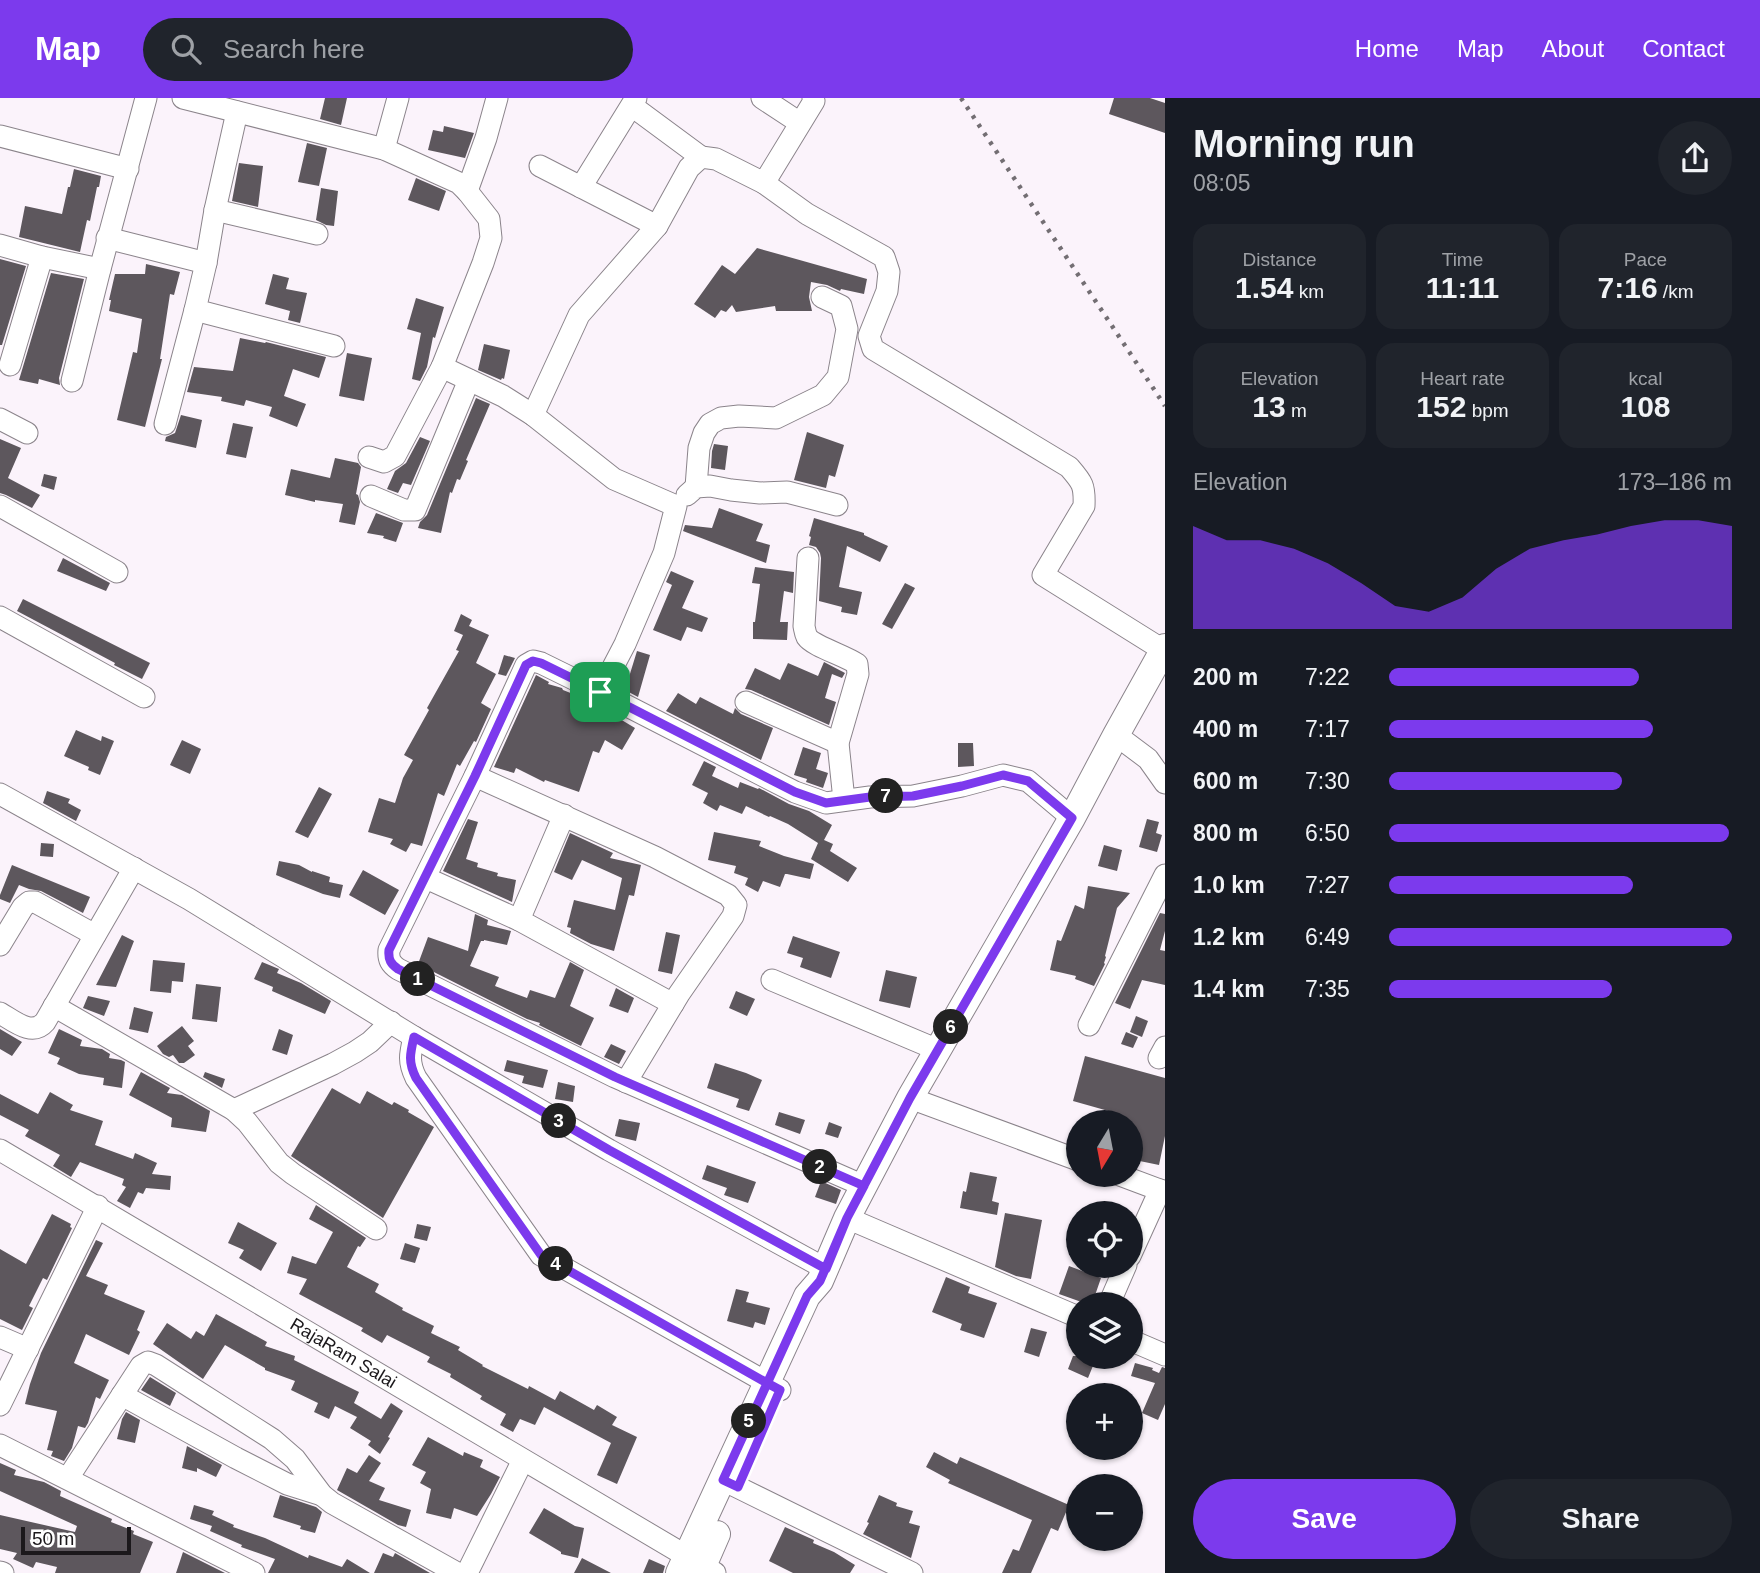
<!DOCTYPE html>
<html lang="en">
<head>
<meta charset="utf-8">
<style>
  body { margin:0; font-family:Helvetica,sans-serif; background:#20242c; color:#f1f3f6; height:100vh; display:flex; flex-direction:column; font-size:26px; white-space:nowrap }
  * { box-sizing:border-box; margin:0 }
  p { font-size:23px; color:#9ea1a6 }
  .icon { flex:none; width:38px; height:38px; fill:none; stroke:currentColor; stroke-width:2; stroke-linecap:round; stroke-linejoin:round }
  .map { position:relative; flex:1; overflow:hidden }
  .sheet { display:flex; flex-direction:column; background:#171b24; width:595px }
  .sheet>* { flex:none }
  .needle { width:46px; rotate:190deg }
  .controls { position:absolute; left:1066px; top:1012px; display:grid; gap:14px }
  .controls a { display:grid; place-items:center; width:77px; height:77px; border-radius:50%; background:#171b24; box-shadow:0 2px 5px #0004; font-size:35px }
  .scale { position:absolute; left:21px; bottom:18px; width:110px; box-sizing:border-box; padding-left:7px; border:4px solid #1b181b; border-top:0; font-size:19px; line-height:24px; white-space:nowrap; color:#1b181b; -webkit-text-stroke:5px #fff; paint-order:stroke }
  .pin { position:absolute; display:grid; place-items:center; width:60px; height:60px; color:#fff; margin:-30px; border-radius:14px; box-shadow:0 4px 10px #0006 }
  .km { position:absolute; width:35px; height:35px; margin:-18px; border-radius:50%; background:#222; color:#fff; font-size:19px; line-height:35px; text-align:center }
  .round { display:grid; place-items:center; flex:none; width:74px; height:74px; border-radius:37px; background:#20242c }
  .summary { display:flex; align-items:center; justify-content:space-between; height:119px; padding:0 28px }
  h1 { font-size:38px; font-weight:700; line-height:52px }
  .figures { display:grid; grid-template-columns:repeat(3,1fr); gap:10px; height:119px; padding:7px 28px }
  .figures div { display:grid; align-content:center; border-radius:18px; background:#20242c; text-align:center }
  .figures b { font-size:30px; font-weight:700 }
  .figures small { font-size:19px; font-weight:400 }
  .figures p { font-size:19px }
  .chart { height:196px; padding:14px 28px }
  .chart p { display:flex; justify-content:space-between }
  .chart svg { width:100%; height:126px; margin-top:7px; fill:#7c3aed; opacity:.7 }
  .primary-button { display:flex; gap:14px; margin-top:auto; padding:14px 28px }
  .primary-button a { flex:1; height:80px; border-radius:42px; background:#7c3aed; color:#fff; font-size:28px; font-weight:700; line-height:80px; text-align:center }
  .primary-button a+a { background:#20242c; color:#f1f3f6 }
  ul { padding:0 28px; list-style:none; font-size:23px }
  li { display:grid; grid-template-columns:112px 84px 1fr; align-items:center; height:52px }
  li i { height:18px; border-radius:9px; background:#7c3aed }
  header { display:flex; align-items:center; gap:42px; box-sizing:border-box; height:98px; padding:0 35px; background:#7c3aed; color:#fff }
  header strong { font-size:33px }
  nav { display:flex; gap:38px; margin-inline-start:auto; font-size:24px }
  .search { width:490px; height:63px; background:#20242c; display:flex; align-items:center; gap:18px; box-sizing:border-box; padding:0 24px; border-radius:38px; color:#9ea1a6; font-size:26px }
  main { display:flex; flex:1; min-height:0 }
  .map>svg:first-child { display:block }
</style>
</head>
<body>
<header>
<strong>Map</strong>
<div class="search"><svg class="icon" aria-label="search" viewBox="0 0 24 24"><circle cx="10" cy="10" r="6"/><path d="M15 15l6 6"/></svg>Search here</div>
<nav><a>Home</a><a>Map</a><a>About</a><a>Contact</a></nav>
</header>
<main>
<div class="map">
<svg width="1165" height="1475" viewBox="0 0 1165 1475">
  <rect width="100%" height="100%" fill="#fbf3fb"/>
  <path fill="#5d575d" d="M325,0H347L341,27L320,21Z
    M1114,0H1150L1165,5V35L1109,16Z
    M444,28L474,35L465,60L428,52L433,32L443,34Z
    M307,45L327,50L319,88L298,84Z
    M239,65L263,68L258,109L232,103Z
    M74,71L101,78L99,89H97L90,123L87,122L80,154L19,139L25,108L62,116L68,89H70Z
    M416,80L446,93L439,113L408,102Z
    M321,90L338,93L334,128L326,127L316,122Z
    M757,150L867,181L864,196L841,191L840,193L827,187L811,184L809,199L812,213H776L775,208L736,214L732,207L726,214L721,212L715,220L694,206L722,167L735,176Z
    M0,161L26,168L2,247H0Z
    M146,166L180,174L174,197L170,196L160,261H162L145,329L117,322L133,254L137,255L142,221L109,213L111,202H109L115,176H145Z
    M51,175L84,181L59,280L60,287L39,281L38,286L19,282Z
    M273,176L289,180L286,191L307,195L300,225L288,222L290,213L265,206Z
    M416,200L444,209L435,240L433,239L427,269L420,283L412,281L421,235L407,231Z
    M240,240L265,245L266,244L326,259L319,280L293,271L284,298L306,306L297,329L269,318L272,309L246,302L244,308L221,303L222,299L187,294L194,269L233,273Z
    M484,246L510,252L504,281L502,280L501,282L478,272Z
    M347,255L372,260L364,303L339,298Z
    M476,300L490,306L466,362L468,363L460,382L457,381L452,395L450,394L441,435L418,430L420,424L427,417Z
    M181,317L202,322L196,350L165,343L166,339L175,335Z
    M233,325L253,329L246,360L226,356Z
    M807,334L844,347L835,379L829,377L826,390L794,382Z
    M420,339L430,343L411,387L403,385L398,395L387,391L395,373L406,365Z
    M0,341L21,350L8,380L40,397L32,410L6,397L0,395Z
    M714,346L728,348L725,372L711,370L712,353Z
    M335,360L358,365L361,369L356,396L358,397L360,404L355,427L339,424L343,406L315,402V404L285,397L291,371L330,380Z
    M44,376L57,379L54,392L41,388Z
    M719,410L763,426L756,443L770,447L766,465L683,433L685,427L712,430Z
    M376,415L403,425L396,444L383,440L384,438L367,435Z
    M814,420L864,435V437L888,448L880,464L847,448L839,489L862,494L857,517L841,514L842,509L819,503L821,460L820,455L816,449L809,447L811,439L809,438Z
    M63,460L110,485L106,493L57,473Z
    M755,469L794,474L793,495L784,493L780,524H788L787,542L753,541V524H755L760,486L752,485Z
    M671,473L694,483L682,510L708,520L702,534L687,529L681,543L653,532L672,487L666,484Z
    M905,485L915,490L892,531L882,526Z
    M23,501L150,565L142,581L114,567L115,565L17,513Z
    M461,516L472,522L469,528L489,537L476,565L496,576L481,605L491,611L476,644L474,643L460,668L457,666L444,698L438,695L422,748L411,745L406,754L390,746L393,741L368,734L379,700L395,705L403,680L413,662L404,657L429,612L427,610L459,553L456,552L463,537L454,533Z
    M637,553L650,557L638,599L625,592Z
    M504,557L515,560L506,578L498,576Z
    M824,564L845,575L842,580L832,576L825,600L836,604L829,627L751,592L745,591L755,570L780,582L788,565L818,578Z
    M536,577L549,584L548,586L562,590L563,592L573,596L616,617L615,618L635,630L622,652L605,642L599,655L593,653L579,694L545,682L544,684L516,670L514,675L494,669Z
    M678,595L696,606L700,599L733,616L735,610L741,616L773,630L761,662L666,613Z
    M76,632L101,643L102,638L114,643L100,677L88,672L89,669L64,658Z
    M182,642L201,651L190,676L170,667Z
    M958,645H973L974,668L958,669Z
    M803,649L821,655L816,671L828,675L823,690L806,684L807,681L794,677Z
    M704,663L716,669L712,678L738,690L740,684L758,691L759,690L789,706L809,713L832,727L824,742L833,746L830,753L857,770L848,784L811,761L818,745L788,726L770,718L769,719L746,708L742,716L720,707L717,713L703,705L708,695L692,687Z
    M319,689L332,696L308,740L295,734Z
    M47,693L70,701L68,705L81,712L76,723L43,705Z
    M468,721L478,724L466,761L478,765L477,769L498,775L497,778L516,782L512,804L443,773Z
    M1147,721L1159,724L1156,735L1162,737L1157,754L1139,749Z
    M714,734L761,743L759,748L784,758L814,766L810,781L787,776H785L780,789L763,783L758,794L745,787L748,780L734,775L736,768L708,762Z
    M570,735L613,755L610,760L641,767L634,798L629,797L614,853L591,846L570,835L571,830L567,829L574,802L615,812L622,780L582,762L572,782L554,774Z
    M41,745L54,746L53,759L40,758Z
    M1104,747L1122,752L1117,773L1098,768Z
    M279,763L299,767L312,774V773L330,779L329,784L343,787L340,800L323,796L276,777Z
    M12,767L90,799L83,815L41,793L29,791L19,787L10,805L0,801V797Z
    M363,772L399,792L385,817L349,797Z
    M1088,788L1130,795L1117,810L1105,858L1106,859L1104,865L1105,866L1094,888L1075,881L1076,878L1050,872L1057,842L1061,843L1075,807L1084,811Z
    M1160,815L1165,816V833L1160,852L1165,853V887L1142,882L1130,911L1115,905Z
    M475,816L488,822L487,827L511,833L507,847L484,842V843H481L470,868L499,879L495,888L527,900L530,892L555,900L570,864L584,872L570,908L594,920L581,948L539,927L540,925L527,921L418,866L428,839L468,853Z
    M666,834L680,837L672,876L658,873Z
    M122,837L134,843L116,889L96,887Z
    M793,838L840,854L831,880L800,869L803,860L787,855Z
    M153,862L185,865L183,884L172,883L171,895L150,893Z
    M262,864L279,871L277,875L301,885L331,903L325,916L272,893L273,889L254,881Z
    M886,872L917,879L910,910L879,903Z
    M196,886L221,889L217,924L192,921Z
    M616,890L634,900L628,915L609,908Z
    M736,893L755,901L747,918L729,910Z
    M88,898L110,903L104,918L83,910Z
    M134,909L153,914L148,935L129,931Z
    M1136,918L1148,923L1142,939L1130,934Z
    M182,928L194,943L188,948L195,957L184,965H179L173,957L169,959L163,956L157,948Z
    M0,931L22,944L12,958L0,951Z
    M59,931L82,942L80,948L102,951L110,956L109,960L121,962L125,964L122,990L103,987L104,980L79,976L57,966L60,960L48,955Z
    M279,931L293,937L287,957L272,952Z
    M1126,934L1138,939L1133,950L1121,946Z
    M611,946L626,953L619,966L604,959Z
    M1085,958L1165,980V1038L1159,1067L1130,1061V1024H1109L1112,1014L1073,1003Z
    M507,962L548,972L543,990L522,985L524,978L504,973Z
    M715,965L746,975L762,982L749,1013L736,1009L739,1001L707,990Z
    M141,974L170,990L167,995L182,997L210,1013L206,1034L171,1029L172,1020L129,997Z
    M205,974L225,981L222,990L203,979Z
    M558,984L575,988L573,1004L555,1001Z
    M332,990L360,1006L367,993L392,1007L394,1004L409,1012L408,1014L434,1029L383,1120L291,1058Z
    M50,994L73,1007L70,1012L103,1023L95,1047L133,1061L135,1055L157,1065L152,1076L171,1078L170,1092L146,1090L143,1096L138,1094L130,1110L117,1103L126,1089L122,1087L124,1081L80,1064L71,1079L53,1068L60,1057L25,1038L29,1032L0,1017V996L38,1016Z
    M779,1014L805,1022L800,1036L775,1027Z
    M619,1021L640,1025L636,1043L615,1038Z
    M829,1024L842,1029L838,1040L825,1036Z
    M707,1067L756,1084L748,1105L724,1097L727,1090L702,1081Z
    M970,1074L997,1079L992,1103L999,1105L997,1117L960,1110L963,1093L966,1094Z
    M821,1083L841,1092L836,1106L815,1099Z
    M316,1107L366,1140L360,1149L358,1148L347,1169L379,1186L375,1194L403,1210L402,1212L434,1228L431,1235L460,1249L458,1252L483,1267L482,1268L528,1291L529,1288L555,1302L560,1293L594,1312L597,1307L617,1319L612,1327L637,1339L617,1386L597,1377L611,1345L544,1309L535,1327L520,1321L513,1334L500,1327L506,1316L480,1301L482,1298L450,1279L451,1276L427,1264L430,1259L387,1237L382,1245L361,1233L363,1230L299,1196L307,1181L287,1175L292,1158L316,1166L333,1134L309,1121Z
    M1005,1115L1042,1122L1031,1181L1016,1178L995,1169Z
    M52,1116L71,1126L70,1129L72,1130L47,1182L43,1180L29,1208L33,1210L22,1232L0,1221V1151L26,1166Z
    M238,1124L277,1145L261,1173L239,1160L244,1152L228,1145Z
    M417,1126L431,1129L427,1143L414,1140Z
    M96,1142L103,1145L86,1178L108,1187L104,1196L145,1213L137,1232L140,1234L129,1257L86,1236L74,1265L109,1282L100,1301L96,1299L88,1325L85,1330L78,1328L72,1350L64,1363L51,1358L53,1353L47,1352L57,1313L25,1306L30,1286L41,1255Z
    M405,1145L420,1150L415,1165L400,1161Z
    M1069,1168L1101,1180L1092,1206H1087L1059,1196Z
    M946,1179L970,1189L968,1195L997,1205L984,1240L960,1232L962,1226L932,1214Z
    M736,1191L749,1194L746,1204L770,1210L765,1227L755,1224L753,1230L727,1223Z
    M216,1216L267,1244L265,1248L295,1258L294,1262L359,1294L354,1305L381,1321L391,1305L403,1313L388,1339L390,1340L380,1356L368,1347L371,1343L350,1330L357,1319L335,1308L329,1321L314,1314L318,1305L291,1292L295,1283L265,1272V1270L225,1247L203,1281L153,1246L167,1225L191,1241L196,1233L204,1238Z
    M1031,1230L1047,1234L1039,1259L1024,1254Z
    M1073,1258H1097L1088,1280L1068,1271Z
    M1135,1265L1153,1270L1152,1272L1159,1275L1162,1269L1165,1270V1306L1158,1322L1142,1315L1155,1285L1131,1278Z
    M150,1279L176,1295L170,1308L141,1292Z
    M126,1314L140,1322L135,1345L117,1341L122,1321Z
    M428,1339L463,1358L464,1354L483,1362L480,1369L500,1379L491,1396L477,1418L454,1410L451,1421L426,1415L431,1391L420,1385L426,1374L412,1367Z
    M187,1348L222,1367L216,1379L197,1370V1374L182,1370Z
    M934,1354L957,1366L960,1359L1069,1407L1058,1433L1051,1430L1031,1475H1002L1013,1451L1019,1453L1032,1422L948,1385L950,1382L926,1369Z
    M369,1357L381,1365L369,1383L385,1390L379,1402L411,1412L406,1429L398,1427L337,1392L347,1370L357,1375Z
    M0,1365L16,1372L14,1377L44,1384L61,1393L60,1398L112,1421L111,1424L134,1433L133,1436L153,1444L140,1475H55L57,1469L36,1464L33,1470L13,1461L17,1455L0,1451V1417L75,1434L77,1428L0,1393Z
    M280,1397L316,1409L322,1414L315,1435L300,1431L301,1428L273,1419Z
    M879,1397L897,1405L896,1408L913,1413L909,1425L920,1428L911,1460L863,1436L869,1425L867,1424Z
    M194,1407L214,1413L212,1417L234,1427L233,1429L265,1440L308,1460L309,1457L342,1469L347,1461L370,1475H268L275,1461L241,1449L242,1447L210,1433L212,1428L190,1421Z
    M544,1410L575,1428L584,1430L578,1460L561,1456V1454L529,1435Z
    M785,1429L814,1442L813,1445L834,1454L855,1467L850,1475H793L769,1463Z
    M183,1454L225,1475H176Z
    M383,1455L393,1459L395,1455L430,1475H374Z
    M582,1460L611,1475H574Z
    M649,1461L665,1468L663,1475H643Z"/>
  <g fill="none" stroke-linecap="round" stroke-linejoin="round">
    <g stroke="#8b848b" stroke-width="23">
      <g id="minor">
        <path d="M183,0L384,51L459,85L467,93L489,121L491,140L483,165L442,269L503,298L533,317L614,381L676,408L664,455L625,546L600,594L795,694L826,705L870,699L913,698L962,688L1003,677L1028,683L1072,720"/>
        <path d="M762,0L800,25"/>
        <path d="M632,8L701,59"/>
        <path d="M0,38L128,71"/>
        <path d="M384,51L398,0"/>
        <path d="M540,68L657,128"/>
        <path d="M764,85L807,116L884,159L889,174L887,193L869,238L873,251L1069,369C1082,384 1085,387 1084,408L1043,477L1163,552"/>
        <path d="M581,89L636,0"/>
        <path d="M467,93L486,40L497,0"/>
        <path d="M215,112L317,136"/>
        <path d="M107,140L206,165L215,112L237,14"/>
        <path d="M0,147L42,159L100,171L146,0"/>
        <path d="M206,165L195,212L334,248"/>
        <path d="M10,267L42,159"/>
        <path d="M72,283L100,171"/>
        <path d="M533,317L579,217L657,128L689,70L701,59L716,61L764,85L814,3L813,0"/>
        <path d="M0,321L27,335"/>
        <path d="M165,326L195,212"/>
        <path d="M369,359L384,364L395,358L442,269"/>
        <path d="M696,389L699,350L704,335L710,326L721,320L739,318L776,320L823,297L838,279L847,231L841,208L822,199"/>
        <path d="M687,397L696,389L710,388L731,392L760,395L787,394L837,407"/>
        <path d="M371,398L404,412H415L469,282"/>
        <path d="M0,408L117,474"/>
        <path d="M808,460L804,528C805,533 805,535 807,539C813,548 846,558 857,566L858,576L838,645L844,702"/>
        <path d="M0,519L144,599"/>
        <path d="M600,594L541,565L533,563L526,567L475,678L389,852C388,862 391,866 398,871L615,979L864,1088"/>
        <path d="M746,604L838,645"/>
        <path d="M1116,637L1148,661L1165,685"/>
        <path d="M475,678L655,759L728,797L736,807L733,818L679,896L626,984"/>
        <path d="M0,696L189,801L414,939L609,1052L826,1171"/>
        <path d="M564,717L519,822L673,906"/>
        <path d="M426,780L519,822"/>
        <path d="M0,847L23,809L29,804H35L95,837"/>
        <path d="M772,882L938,952"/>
        <path d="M54,908L234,1012L247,1024L279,1065L293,1076L376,1131"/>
        <path d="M0,915C14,923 32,939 45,924L134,770"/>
        <path d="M1089,927L1165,777"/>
        <path d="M414,939C410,956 408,964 416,980L541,1157L780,1292"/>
        <path d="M1159,960L1165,949"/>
        <path d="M910,1000L1078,1062"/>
        <path d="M234,1012L333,966L355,954L370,944L391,924"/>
        <path id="s1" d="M0,1052L715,1475"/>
        <path d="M1117,1076L1165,1094"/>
        <path d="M847,1120L1078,1219"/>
        <path d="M1130,1158L1160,1092"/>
        <path d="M1109,1206L1126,1167"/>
        <path d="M0,1239L28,1251"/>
        <path d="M1130,1242L1165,1257"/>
        <path d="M122,1297L236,1360L287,1386L322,1397"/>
        <path d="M0,1307L98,1108"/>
        <path d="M0,1347L254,1475"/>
        <path d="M68,1380L141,1268L148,1264L156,1267L272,1341L295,1361L322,1397L332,1405L457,1475"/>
        <path d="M723,1382L912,1475"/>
        <path d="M0,1474L3,1475"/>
        <path d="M467,1475L523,1362"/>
      </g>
    </g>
    <g stroke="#8b848b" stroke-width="28">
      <path id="major" d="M679,1475L807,1198L820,1183L847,1120L910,1000L1072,720L1116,637L1165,549
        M700,1475L717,1436"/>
    </g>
    <use href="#minor" stroke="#fff" stroke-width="21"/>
    <use href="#major" stroke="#fff" stroke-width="26"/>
    <path stroke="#736e73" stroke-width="4.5" stroke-dasharray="3.5 7" stroke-linecap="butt" d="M961,0L1165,308"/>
  </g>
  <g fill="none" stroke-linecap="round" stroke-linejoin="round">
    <g stroke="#fff" stroke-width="14">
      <path id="route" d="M600,594L541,565L533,563L526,567L475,678L389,852C388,862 391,866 398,871L615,979L864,1088L847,1120L826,1171L609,1052L414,939C410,956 408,964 416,980L541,1157L767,1285L780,1292L738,1389L723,1382L807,1198L820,1183L847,1120L910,1000L1072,720L1028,683L1003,677L962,688L913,698L870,699L826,705L795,694L600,594"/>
    </g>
    <use href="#route" stroke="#7c3aed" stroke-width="9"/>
  </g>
  <g text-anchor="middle" stroke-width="7" stroke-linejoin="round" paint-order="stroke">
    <g font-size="18" fill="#1b181b" stroke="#fff">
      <text dy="6" stroke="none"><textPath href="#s1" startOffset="399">RajaRam Salai</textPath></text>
    </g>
  </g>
</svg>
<div class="controls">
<a><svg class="needle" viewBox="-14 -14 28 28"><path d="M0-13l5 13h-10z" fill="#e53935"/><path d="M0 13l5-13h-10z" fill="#9ea1a6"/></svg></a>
<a><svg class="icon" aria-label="locate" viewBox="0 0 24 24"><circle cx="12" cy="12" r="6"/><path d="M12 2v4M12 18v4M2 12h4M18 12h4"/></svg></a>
<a><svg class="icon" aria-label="layers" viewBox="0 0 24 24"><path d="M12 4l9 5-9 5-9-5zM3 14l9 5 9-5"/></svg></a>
<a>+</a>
<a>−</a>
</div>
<div class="scale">50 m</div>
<div class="pin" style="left:600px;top:594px;background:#1e9e55"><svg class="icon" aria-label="arrive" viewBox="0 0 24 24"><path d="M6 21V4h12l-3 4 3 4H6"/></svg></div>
<b class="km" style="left:418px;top:881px">1</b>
<b class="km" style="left:820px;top:1069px">2</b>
<b class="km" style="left:559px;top:1023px">3</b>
<b class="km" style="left:556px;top:1166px">4</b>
<b class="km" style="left:749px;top:1323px">5</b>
<b class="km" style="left:951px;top:929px">6</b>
<b class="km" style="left:886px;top:698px">7</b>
</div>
<section class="sheet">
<div class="summary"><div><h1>Morning run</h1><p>08:05</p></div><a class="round"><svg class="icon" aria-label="share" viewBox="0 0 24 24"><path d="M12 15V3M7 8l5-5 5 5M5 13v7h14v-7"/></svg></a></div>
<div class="figures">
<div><p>Distance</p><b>1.54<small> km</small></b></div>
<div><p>Time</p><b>11:11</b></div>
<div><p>Pace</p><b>7:16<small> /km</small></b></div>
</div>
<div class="figures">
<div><p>Elevation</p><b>13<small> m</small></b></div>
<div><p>Heart rate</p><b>152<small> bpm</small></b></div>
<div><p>kcal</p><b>108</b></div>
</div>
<div class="chart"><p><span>Elevation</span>173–186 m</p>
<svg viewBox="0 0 160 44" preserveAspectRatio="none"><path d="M0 44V8L10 13L20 13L30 16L40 21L50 28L60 36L70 38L80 33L90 23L100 16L110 13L120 11L130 8L140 6L150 6L160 8V44z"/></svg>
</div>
<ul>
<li><b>200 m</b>7:22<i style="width:73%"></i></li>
<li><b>400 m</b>7:17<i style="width:77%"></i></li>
<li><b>600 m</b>7:30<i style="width:68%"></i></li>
<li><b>800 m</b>6:50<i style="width:99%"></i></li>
<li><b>1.0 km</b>7:27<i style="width:71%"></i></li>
<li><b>1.2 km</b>6:49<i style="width:100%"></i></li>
<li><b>1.4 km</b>7:35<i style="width:65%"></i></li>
</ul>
<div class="primary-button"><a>Save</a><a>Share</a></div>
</section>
</main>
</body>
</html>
